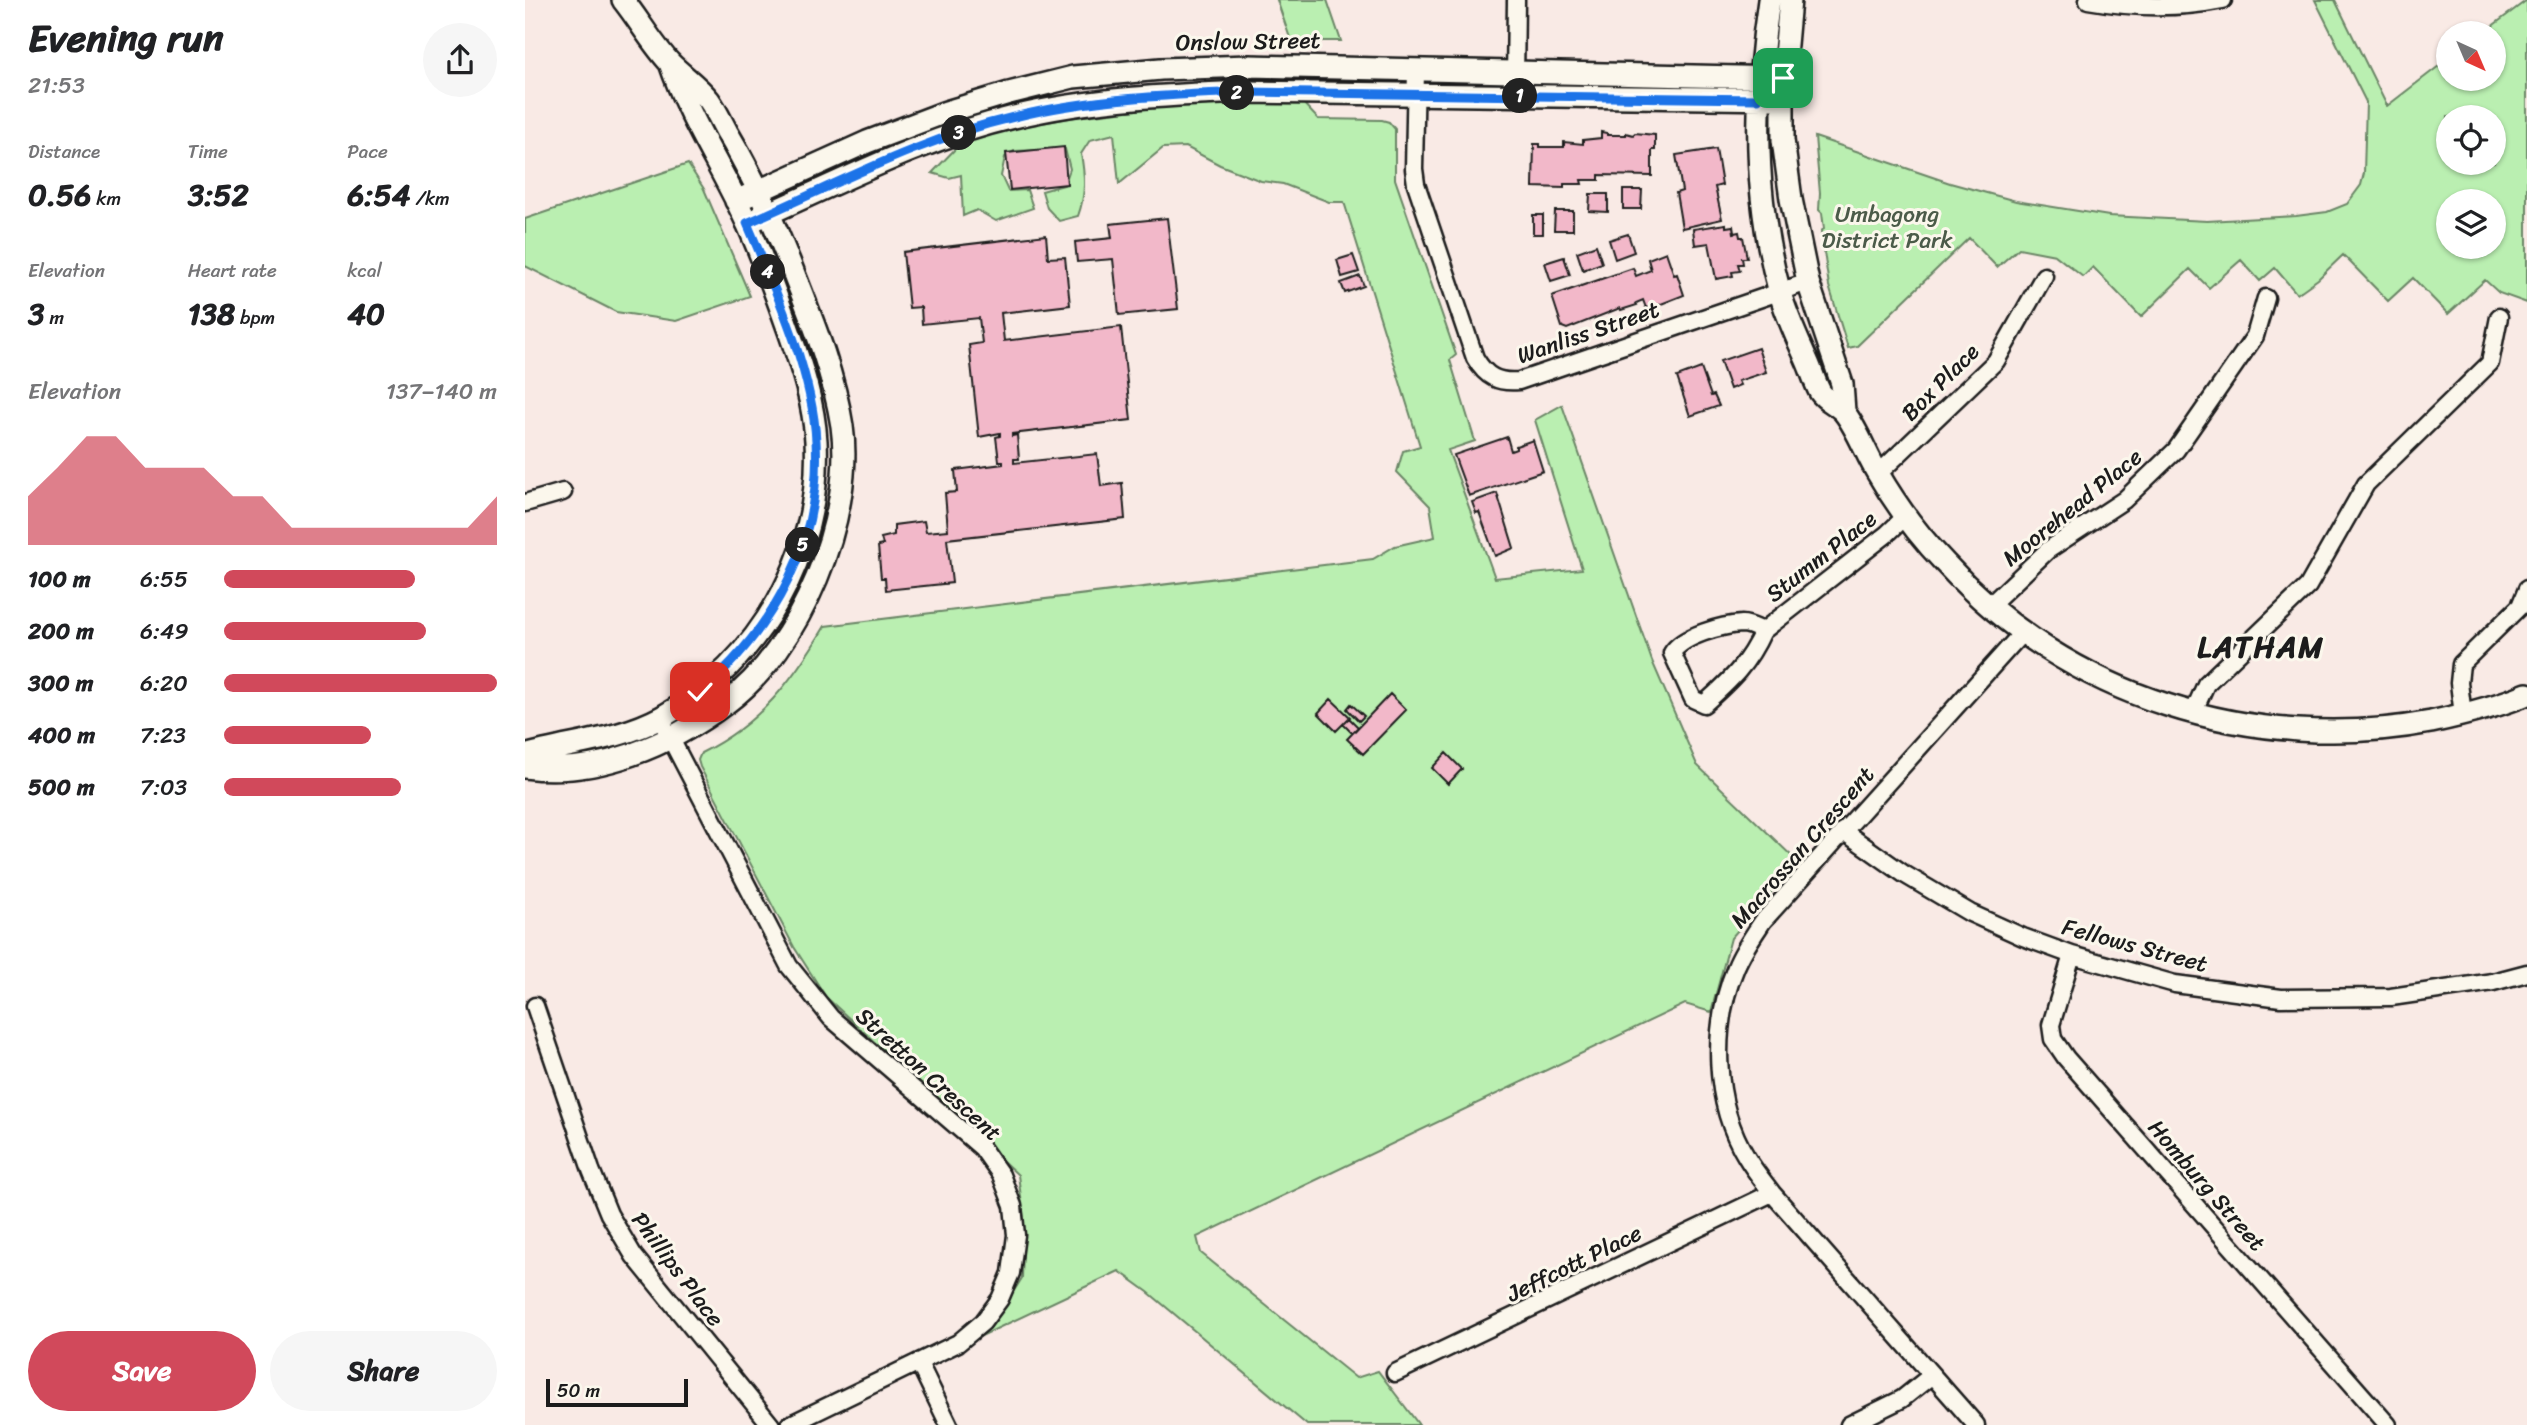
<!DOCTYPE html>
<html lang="en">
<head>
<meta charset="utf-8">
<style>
  body { margin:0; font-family:Sriracha,sans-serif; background:#f6f6f6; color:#202124; height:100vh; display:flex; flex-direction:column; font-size:26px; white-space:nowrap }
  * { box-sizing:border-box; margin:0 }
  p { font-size:23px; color:#757577 }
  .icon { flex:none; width:38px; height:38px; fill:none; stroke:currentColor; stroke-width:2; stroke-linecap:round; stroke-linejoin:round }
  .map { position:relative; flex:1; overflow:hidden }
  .side { display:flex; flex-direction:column; background:#fff; width:525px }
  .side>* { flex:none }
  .needle { width:46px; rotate:136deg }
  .tools { position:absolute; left:1911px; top:21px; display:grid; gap:14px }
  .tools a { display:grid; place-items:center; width:70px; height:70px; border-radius:50%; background:#fff; box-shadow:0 2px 5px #0004; font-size:35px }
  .scale { position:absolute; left:21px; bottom:18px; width:142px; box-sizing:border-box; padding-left:7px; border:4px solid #1c1c1c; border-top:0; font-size:19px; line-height:24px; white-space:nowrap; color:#1c1c1c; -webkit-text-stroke:5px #fbf7ec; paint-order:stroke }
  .pin { position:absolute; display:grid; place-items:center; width:60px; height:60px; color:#fff; margin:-30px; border-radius:14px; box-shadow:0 4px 10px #0006 }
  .km { position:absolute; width:35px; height:35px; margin:-18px; border-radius:50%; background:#222; color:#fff; font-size:19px; line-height:35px; text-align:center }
  .round { display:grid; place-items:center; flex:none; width:74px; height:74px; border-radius:37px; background:#f6f6f6 }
  .overview { display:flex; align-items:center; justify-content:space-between; height:119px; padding:0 28px }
  h1 { font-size:38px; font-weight:700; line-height:52px }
  .stats { display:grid; grid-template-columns:repeat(3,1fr); gap:10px; height:119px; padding:7px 28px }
  .stats div { display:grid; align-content:center }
  .stats b { font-size:30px; font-weight:700 }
  .stats small { font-size:19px; font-weight:400 }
  .stats p { font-size:19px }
  .chart { height:196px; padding:14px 28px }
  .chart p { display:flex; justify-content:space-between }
  .chart svg { width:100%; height:126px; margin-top:7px; fill:#d1495b; opacity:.7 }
  .action { display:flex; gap:14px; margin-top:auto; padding:14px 28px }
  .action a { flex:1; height:80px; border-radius:42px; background:#d1495b; color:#fff; font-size:28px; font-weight:700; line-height:80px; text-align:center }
  .action a+a { background:#f6f6f6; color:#202124 }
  ul { padding:0 28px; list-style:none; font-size:23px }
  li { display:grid; grid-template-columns:112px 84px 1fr; align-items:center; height:52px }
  li i { height:18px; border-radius:9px; background:#d1495b }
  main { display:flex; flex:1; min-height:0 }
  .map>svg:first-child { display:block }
</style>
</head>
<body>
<main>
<section class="side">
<div class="overview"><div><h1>Evening run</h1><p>21:53</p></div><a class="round"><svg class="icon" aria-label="share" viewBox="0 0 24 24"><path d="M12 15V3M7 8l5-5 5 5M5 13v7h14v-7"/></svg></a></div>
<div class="stats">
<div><p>Distance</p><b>0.56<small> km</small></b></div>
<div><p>Time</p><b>3:52</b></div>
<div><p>Pace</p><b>6:54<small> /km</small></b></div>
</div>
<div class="stats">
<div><p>Elevation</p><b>3<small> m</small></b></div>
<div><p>Heart rate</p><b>138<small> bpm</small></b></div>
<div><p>kcal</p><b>40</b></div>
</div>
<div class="chart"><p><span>Elevation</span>137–140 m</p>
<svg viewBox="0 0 160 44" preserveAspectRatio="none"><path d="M0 44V27L10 17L20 6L30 6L40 17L50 17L60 17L70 27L80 27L90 38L100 38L110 38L120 38L130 38L140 38L150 38L160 27V44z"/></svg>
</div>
<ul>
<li><b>100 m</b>6:55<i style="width:70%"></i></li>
<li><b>200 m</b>6:49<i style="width:74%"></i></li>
<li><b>300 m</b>6:20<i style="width:100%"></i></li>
<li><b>400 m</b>7:23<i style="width:54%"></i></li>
<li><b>500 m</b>7:03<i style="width:65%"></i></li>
</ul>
<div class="action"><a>Save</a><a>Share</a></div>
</section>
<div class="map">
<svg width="2002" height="1425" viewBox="0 0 2002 1425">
  <rect width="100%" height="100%" fill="#f9eae5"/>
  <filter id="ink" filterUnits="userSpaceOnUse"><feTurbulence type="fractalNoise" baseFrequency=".0143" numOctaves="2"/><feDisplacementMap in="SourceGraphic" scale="14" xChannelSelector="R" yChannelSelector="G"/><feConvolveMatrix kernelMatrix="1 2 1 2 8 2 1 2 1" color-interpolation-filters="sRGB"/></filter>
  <g filter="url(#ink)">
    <path fill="#baefb1" stroke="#6b8666" stroke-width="2" fill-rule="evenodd" d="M752,0H802L816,41H766Z
      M1790,0H1810L1862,106L1923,59V79H1969V33H1958L2002,0V303L1974,293L1960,280L1923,314L1888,278L1863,301L1818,255L1793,279L1772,294L1750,268L1735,281L1716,260L1684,288L1665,269L1616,317L1568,267L1558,277L1530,255L1494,248L1472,267L1444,238L1332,346L1323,348L1304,286L1296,231L1299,229L1297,213L1294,210L1295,193L1290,137L1425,183L1491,201L1584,216L1682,221L1771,216L1802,212L1822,204L1836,185L1839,173L1841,102ZM1923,117H1969V163H1923ZM1923,201H1969V247H1923Z
      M681,102H777L793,119L857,120L864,122L870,129V179L931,355L925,360L950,441L923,450L970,578L1057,569L1010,420L1037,405L1127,661L1172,765L1273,862L1206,938L1186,1012L1160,1004L672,1237L676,1253L831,1378L853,1371L894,1425H782L623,1292L594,1271L454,1337L475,1313L497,1278L499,1219L493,1175L301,997L269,947L175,767L173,760L176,753C235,724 267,681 300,626L848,559L870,546L910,537L905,506L872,472L878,451L895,446L819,202H804L758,184L736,181L695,165L661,147L638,148L594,184L589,134L565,140L556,154C560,176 561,194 553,216L534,221L522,208L517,191L539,185L545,169L540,149L489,151L480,157L476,176L483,191L502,190L508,208L471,221L452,210L438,216L436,175L424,178L407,173L435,144L489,128L550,117Z
      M163,164L179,189L225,296L151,321L91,312L0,266V219Z"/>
    <path fill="#f2b8c9" stroke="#1c1c1c" stroke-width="2" d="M1076,132L1082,133V135H1101V133L1108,135L1110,133L1130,135V150H1127V176L1074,175V180H1056L1057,184H1039V188L1008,187L1009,144H1015V147H1039V142L1058,144V140L1076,138Z
      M539,147L542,184L485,190L481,153Z
      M1191,149L1197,185L1190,187L1197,219L1157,228L1151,193L1157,191L1151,155Z
      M1098,190H1117L1116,209H1098Z
      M1065,194H1083V212L1064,211Z
      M1030,211H1048V230H1029Z
      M1008,215H1018V234H1008Z
      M642,218L653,309L594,315L588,259L552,262L550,242L587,238L585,224Z
      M1201,224V227L1208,226L1209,233L1214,232L1215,237H1218L1222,258H1217L1218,264H1213L1215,271L1207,272L1208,276L1191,279L1184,243L1170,245L1168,229Z
      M1103,234L1109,252L1090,259L1084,240Z
      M521,235L523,258L540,257L545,305L476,313L479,341L596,327L606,420L487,434V436L492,435L494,459H489V463L572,454L576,486L597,483L600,519L422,539L427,583L361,590L360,578H356L353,546L358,545L356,538L369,535V525L399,521L401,532L423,530L420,493L432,492L430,470L478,464V461H474L471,437L475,436V433L454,437L444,345L457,343L454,318L397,324L396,307L384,308L378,252Z
      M1071,245L1077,263L1058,270L1052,252Z
      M1141,252L1149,275L1152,274L1159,295L1131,306V305L1121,308L1118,300L1111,303L1112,305L1096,310L1095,308L1042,329L1037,327L1027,296L1108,268L1111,276L1126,270L1123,259Z
      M828,255L834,272L817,277L812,260Z
      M1039,257L1045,275L1026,281L1020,263Z
      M835,276L839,286L820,293L816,283Z
      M1233,348L1241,372L1213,381L1215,385L1205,389L1195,361Z
      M1176,368L1186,396L1189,395L1194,406L1165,416L1152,377Z
      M982,437L986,451L991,449V446L1008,440L1018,471L944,496L929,455Z
      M972,493L989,548L970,556L954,512L951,513L947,502Z
      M865,694L881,710L838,754L822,739Z
      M806,699L825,717L811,731L793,713Z
      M826,704L839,716L834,721L822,709Z
      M824,718L833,727L827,733L818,724Z
      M921,753L937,769L923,784L907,768Z"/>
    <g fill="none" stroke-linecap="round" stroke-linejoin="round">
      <g stroke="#1c1c1c" stroke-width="21">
        <path id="minor" d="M1563,0C1608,8 1653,9 1698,0
          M891,69L889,169L891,184L950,358C961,377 973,383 994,381L1283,282
          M990,83L991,0
          M1353,474L1471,361L1519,276
          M0,503L38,492
          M1464,606L1523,550L1599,500L1651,450L1730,336L1741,298
          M1238,631C1231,628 1224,624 1217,624C1197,625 1157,636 1147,653L1168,699L1179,704C1206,680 1223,664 1238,631L1362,534L1381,516
          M1668,713L1681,684L1783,586L1841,484L1965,363L1974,317
          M1938,715L1934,683L1936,664L1995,606L2002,589
          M135,718L264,966L306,1018L457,1148L476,1175L488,1206L491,1235L486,1273L475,1299L458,1322L433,1343L264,1425
          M1318,831L1379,874L1445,913L1498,937L1547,955L1650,984L1756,998L1866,997L1968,982L2002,973
          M1547,955L1526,1025L1528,1039L1541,1058L1863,1425
          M10,1006L66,1170L84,1214L109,1256L246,1425
          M394,1363L424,1425
          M870,1373L1247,1193
          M1324,1425L1377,1399L1407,1375
          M1451,1425L1247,1193C1239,1182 1229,1170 1222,1158C1188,1103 1186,1026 1211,967C1218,950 1228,936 1238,921L1498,632"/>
      </g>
      <g stroke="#1c1c1c" stroke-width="26">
        <path id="tertiary" d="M1244,0C1229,98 1228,197 1255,293C1262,317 1273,340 1283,363C1287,372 1290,383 1295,392C1301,401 1312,404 1319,412C1332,428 1341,454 1352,472C1371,505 1394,536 1420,563C1542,697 1729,755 1906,722C1938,715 1972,707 2002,694
          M1265,0L1258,78V140L1266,199L1283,282L1317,384L1319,411
          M211,201L342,142L421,112L484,93L548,77L636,69L724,66L1258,78
          M222,223C310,185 395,139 489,117C566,98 644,95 722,92L1258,99
          M0,756C45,743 95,740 137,717C235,662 297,554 291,441C289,404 277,368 265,334C252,297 239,261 223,225C199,171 164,120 145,63
          M0,767C72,777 145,745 201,703C275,650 330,516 317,426C308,368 285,315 264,261C246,216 227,174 202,132C196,121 191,110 184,100C173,86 158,76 146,64C128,45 114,20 98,0"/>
      </g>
      <use href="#minor" stroke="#fbf7ec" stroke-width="16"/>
      <use href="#tertiary" stroke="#fbf7ec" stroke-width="21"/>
    </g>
  </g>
  <g fill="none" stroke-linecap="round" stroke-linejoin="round" filter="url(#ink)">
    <g stroke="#fff" stroke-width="14">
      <path id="route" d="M175,692C249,629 297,541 291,441C288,372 249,287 222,223C310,185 395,139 489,117C566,98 644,95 722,92L1233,99L1235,78H1258"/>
    </g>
    <use href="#route" stroke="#1a73e8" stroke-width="9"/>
  </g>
  <g text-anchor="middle" stroke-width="6" stroke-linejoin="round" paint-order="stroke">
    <g font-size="23" fill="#1c1c1c" stroke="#fbf7ec">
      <text transform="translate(723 41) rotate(-1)" y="8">Onslow Street</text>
      <text transform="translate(1063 332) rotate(-19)" y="8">Wanliss Street</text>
      <text transform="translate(1415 382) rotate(-45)" y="8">Box Place</text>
      <text transform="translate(1547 507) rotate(-39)" y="8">Moorehead Place</text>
      <text transform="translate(1296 556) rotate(-38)" y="8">Stumm Place</text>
      <text transform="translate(1277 847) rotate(-49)" y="8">Macrossan Crescent</text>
      <text transform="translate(1610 945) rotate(15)" y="8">Fellows Street</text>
      <text transform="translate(404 1074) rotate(42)" y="8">Stretton Crescent</text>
      <text transform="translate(1682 1185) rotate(49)" y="8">Homburg Street</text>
      <text transform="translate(1049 1263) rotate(-26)" y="8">Jeffcott Place</text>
      <text transform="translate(153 1269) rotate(53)" y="8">Phillips Place</text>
    </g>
    <g font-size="23" fill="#4b5b49" stroke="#fbf7ec">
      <text x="1362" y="222">Umbagong<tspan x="1362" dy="26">District Park</tspan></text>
    </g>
    <g font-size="30" font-weight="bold" letter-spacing="2" fill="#1c1c1c" stroke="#fbf7ec">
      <text x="1736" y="657">LATHAM</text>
    </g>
  </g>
</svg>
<div class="tools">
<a><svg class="needle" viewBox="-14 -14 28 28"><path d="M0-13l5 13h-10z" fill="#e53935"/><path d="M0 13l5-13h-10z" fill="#757577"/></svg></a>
<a><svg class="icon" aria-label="locate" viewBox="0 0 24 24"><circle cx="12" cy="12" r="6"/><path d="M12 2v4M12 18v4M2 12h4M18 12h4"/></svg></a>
<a><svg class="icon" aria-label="layers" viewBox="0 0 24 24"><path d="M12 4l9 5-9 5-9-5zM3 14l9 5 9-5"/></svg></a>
</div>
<div class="scale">50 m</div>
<div class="pin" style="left:1258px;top:78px;background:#1e9e55"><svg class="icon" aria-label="arrive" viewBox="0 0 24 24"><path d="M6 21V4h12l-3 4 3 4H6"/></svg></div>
<div class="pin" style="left:175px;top:692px;background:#d93025"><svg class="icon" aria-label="check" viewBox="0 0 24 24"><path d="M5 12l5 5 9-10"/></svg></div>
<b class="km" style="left:995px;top:96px">1</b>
<b class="km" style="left:712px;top:93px">2</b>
<b class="km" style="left:434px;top:133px">3</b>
<b class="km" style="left:243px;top:272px">4</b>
<b class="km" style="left:278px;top:545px">5</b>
</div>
</main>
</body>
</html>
